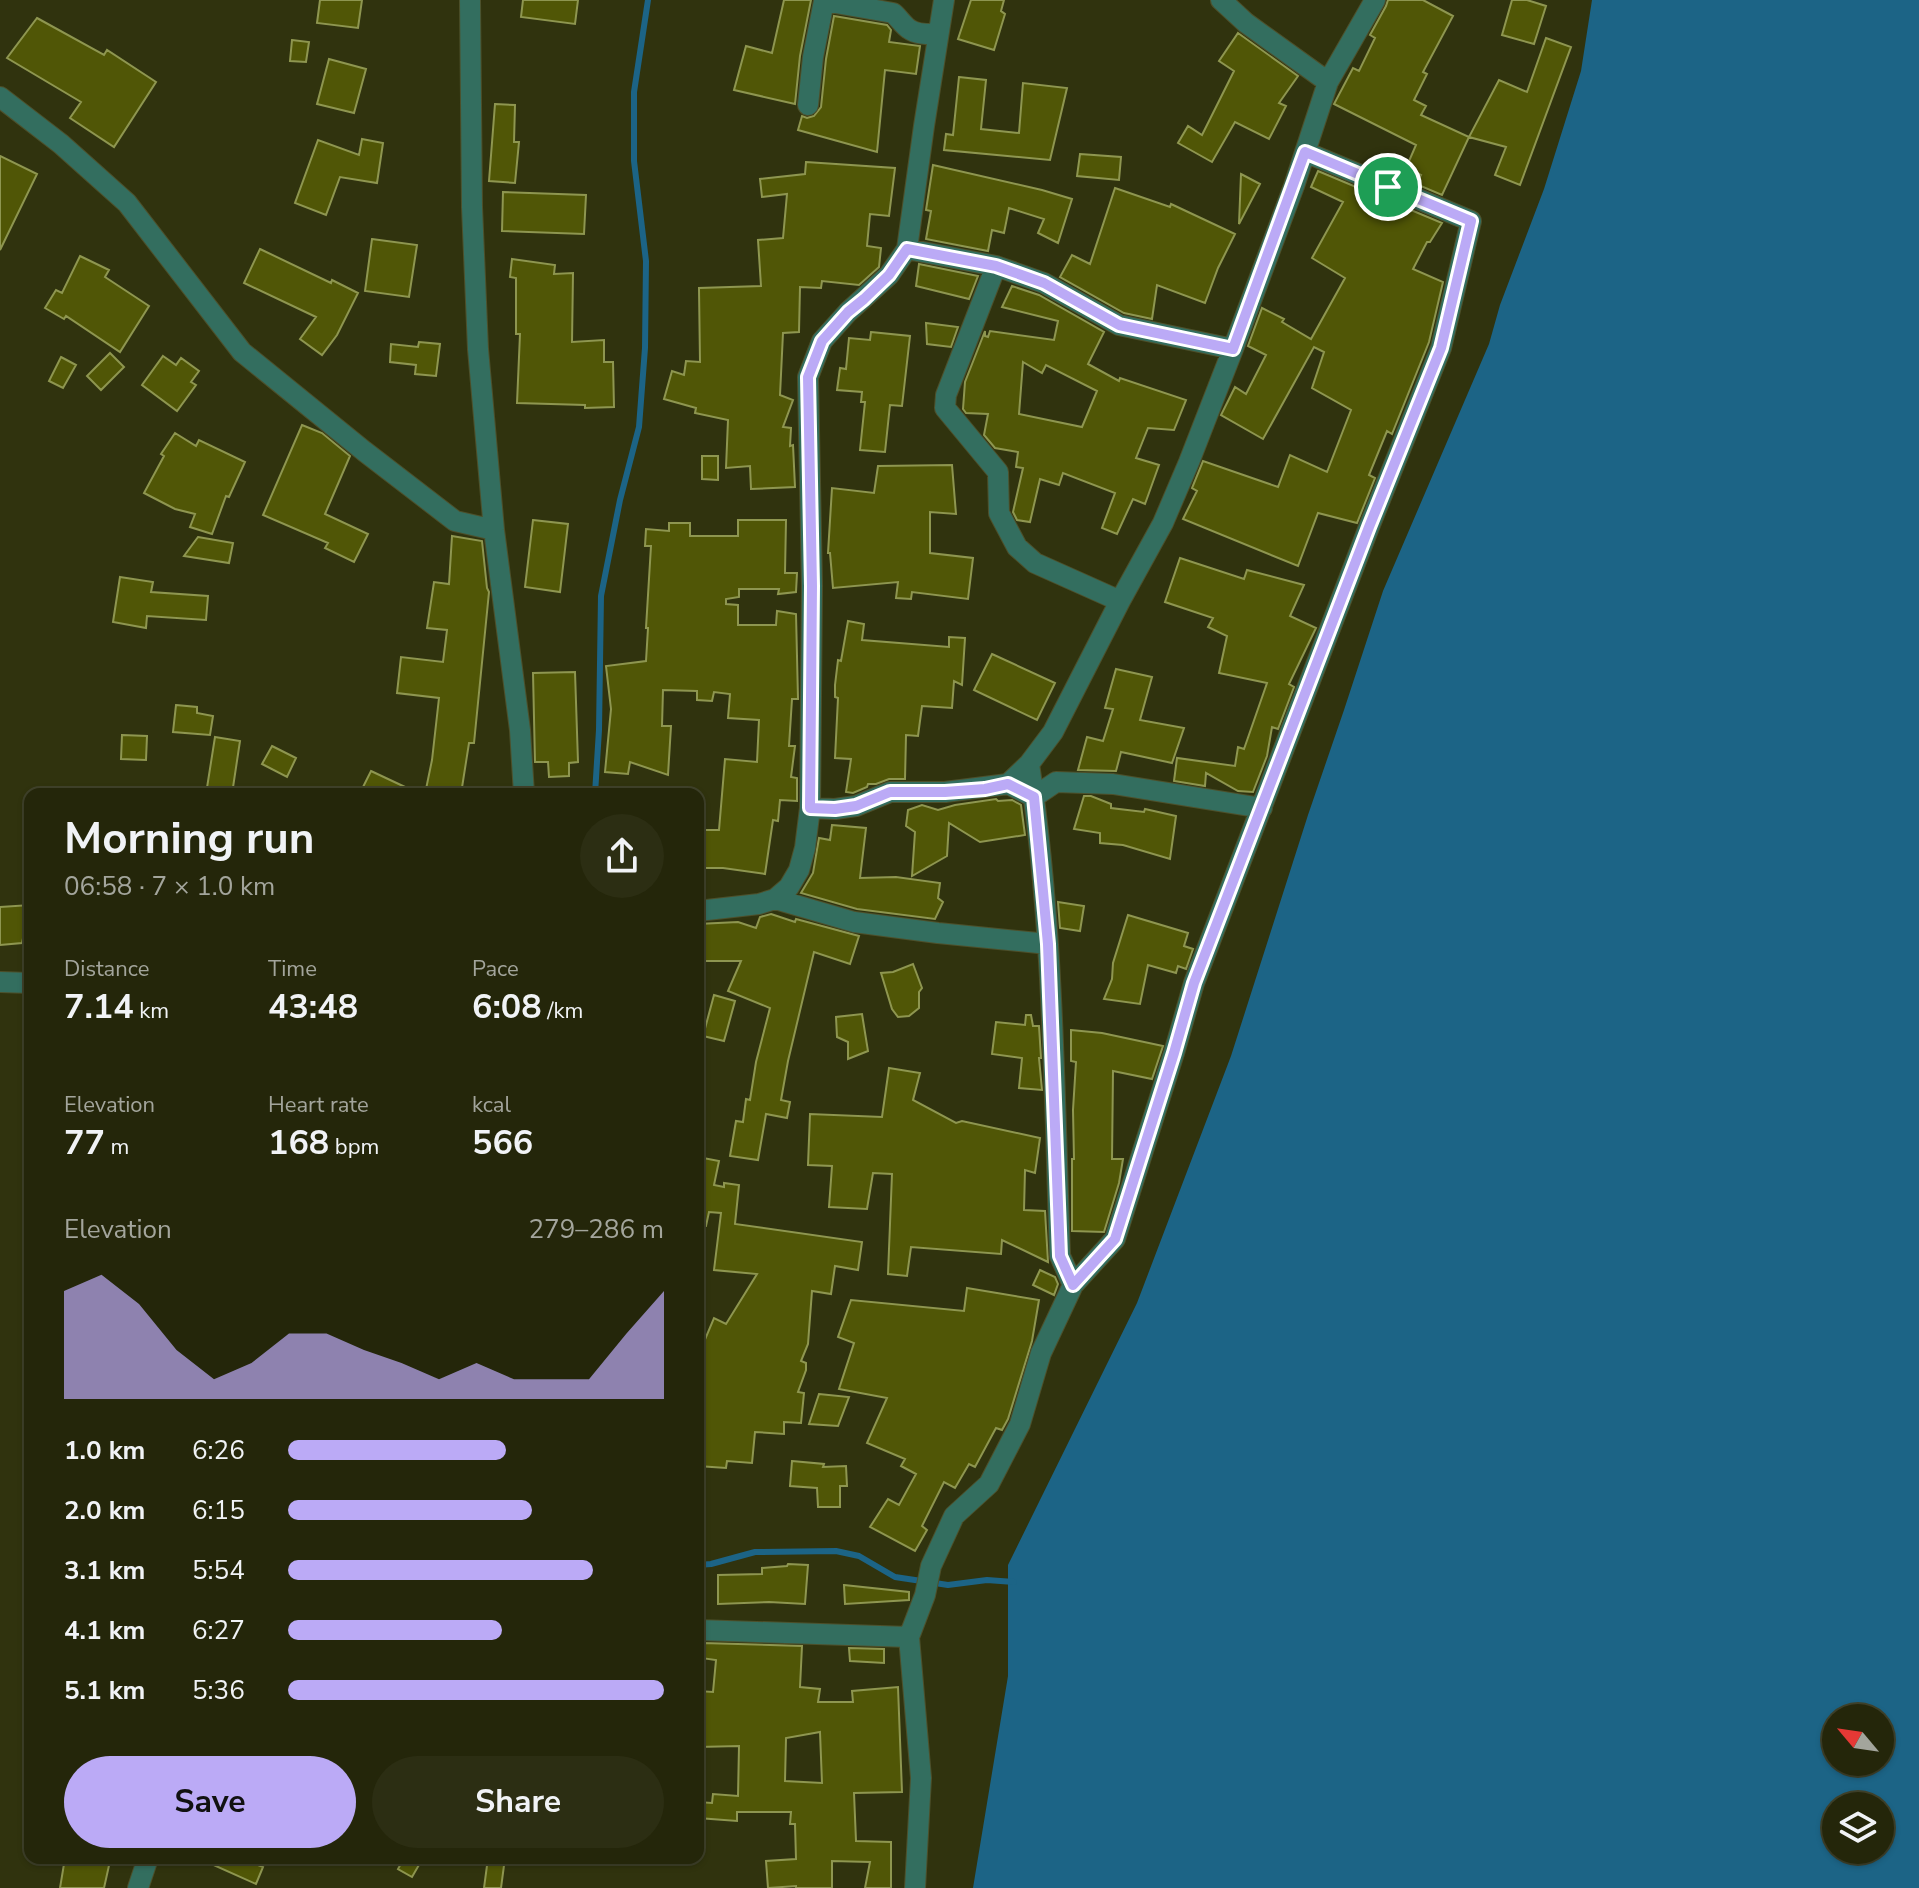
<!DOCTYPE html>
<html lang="en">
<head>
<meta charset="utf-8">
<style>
  body { margin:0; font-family:"Nunito Sans",sans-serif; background:#2c2e13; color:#f1f3f6; height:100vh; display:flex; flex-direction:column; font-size:30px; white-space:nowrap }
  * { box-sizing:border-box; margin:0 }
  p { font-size:26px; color:#a3a59c }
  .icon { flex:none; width:44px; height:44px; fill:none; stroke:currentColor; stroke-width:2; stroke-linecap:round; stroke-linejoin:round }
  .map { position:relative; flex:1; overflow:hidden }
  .details { position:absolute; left:24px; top:788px; width:680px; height:1076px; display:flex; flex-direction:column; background:#24260a; border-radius:16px; box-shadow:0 2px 6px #0004,0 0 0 2px #41432b }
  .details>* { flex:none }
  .needle { width:52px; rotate:299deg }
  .buttons { position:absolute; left:1822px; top:1704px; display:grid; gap:16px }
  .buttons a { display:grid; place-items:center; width:72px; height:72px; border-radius:50%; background:#24260a; box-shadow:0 2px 6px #0004,0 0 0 2px #41432b; font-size:40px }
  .pin { position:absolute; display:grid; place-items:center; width:68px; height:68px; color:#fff; margin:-34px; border:4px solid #fff; border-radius:50%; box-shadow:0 2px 8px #0007 }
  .round { display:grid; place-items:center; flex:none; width:84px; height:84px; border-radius:42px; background:#2c2e13 }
  .summary { display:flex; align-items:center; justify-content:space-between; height:136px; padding:0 40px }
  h1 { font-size:44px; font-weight:700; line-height:60px }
  .metrics { display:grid; grid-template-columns:repeat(3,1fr); gap:12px; height:136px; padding:8px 40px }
  .metrics div { display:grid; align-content:center }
  .metrics b { font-size:34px; font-weight:700 }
  .metrics small { font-size:22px; font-weight:400 }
  .metrics p { font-size:22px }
  .chart { height:224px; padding:16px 40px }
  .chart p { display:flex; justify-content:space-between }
  .chart svg { width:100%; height:144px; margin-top:8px; fill:#bbaaf6; opacity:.7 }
  .action { display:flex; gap:16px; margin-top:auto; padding:16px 40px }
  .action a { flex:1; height:92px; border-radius:48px; background:#bbaaf6; color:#111; font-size:32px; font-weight:700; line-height:92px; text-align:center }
  .action a+a { background:#2c2e13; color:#f1f3f6 }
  ul { padding:0 40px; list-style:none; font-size:26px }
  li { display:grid; grid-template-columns:128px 96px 1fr; align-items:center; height:60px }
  li i { height:20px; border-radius:10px; background:#bbaaf6 }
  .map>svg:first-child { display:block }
</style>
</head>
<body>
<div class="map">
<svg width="1919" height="1888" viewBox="0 0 1919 1888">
  <rect width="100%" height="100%" fill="#30330e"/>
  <path fill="#1c6486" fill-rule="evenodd" d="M1592,0H1919V1888H973L1008,1676V1565L1137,1303L1231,1056L1308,815L1344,710L1383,591L1489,344L1500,305L1544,189L1581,71ZM1836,1718H1880V1762H1836ZM1836,1806H1880V1850H1836Z"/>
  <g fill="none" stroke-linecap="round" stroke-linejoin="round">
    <path stroke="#1c6486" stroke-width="6" d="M595,794L599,730L601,596L620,500L639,427L645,348L646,261L634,161V92L648,0
      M698,1565L711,1564L755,1552L836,1551L859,1556L895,1577L948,1585L987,1580L1014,1582"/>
  </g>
  <path fill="#505606" stroke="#8e9650" stroke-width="2" fill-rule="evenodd" d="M320,0H362L358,28L317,23Z
    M523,0H578L575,24L521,17Z
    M784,0H811L800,56L795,104L734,90L746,46L772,53Z
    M971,0H1004L1001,11L1005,14L994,50L958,39Z
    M1388,0H1423L1453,16L1423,72L1427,74L1414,100L1426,106L1421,115L1469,137L1442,195L1416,184L1421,175L1406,168L1416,145L1334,104L1353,68L1359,71L1375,38L1370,35L1386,6Z
    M1512,0H1527L1546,6L1534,44L1502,35Z
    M834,16L887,25L891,30L889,42L920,46L916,74L885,70L877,152L798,130L802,116L807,118L814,116L821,107L826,59Z
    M37,18L104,55L107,50L156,82L114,147L70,118L81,102L7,58Z
    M1238,33L1298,76L1279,103L1286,106L1269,139L1235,122L1212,162L1178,143L1188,126L1202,135L1234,71L1219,61Z
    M1546,38L1571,47L1520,185L1495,175L1506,147L1469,137L1499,80L1527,92Z
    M292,40L309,42L306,62L290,61Z
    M329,59L366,69L354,113L317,104Z
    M959,77L986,80L981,129L1019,133L1023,83L1067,88L1050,160L944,150L946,134L953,135Z
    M495,104L515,105L514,142H519L515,183L489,181Z
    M362,139L383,143L377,183L340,177L326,215L295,203L318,140L359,155Z
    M1080,154L1121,157L1119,180L1077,176Z
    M0,156L37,174L0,250Z
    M806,162L895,168L889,216L870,214L867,246L881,248L879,267L859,285L822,281L821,288L800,287L799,332L783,333L780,395L793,400L783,427L791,428L790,446L793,445L795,487L751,489L750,466L726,468L728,420L695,413L696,408L664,399L672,371L684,375L686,361L700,362L699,288L761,286L758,240L783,238L787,194L762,197L760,179L805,174Z
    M933,165L1042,190L1072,199L1058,243L1038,233L1044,219L1009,208L1004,233L992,230L988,251L926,239L931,211L926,210Z
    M1318,171L1442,223L1430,242H1427L1413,269L1443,282L1429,342L1392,434L1387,431L1369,475L1375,478L1357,523L1318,513L1298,566L1183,519L1197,491L1192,488L1203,461L1278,487L1290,455L1327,472L1351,410L1312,388L1324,352L1314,347L1263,439L1221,415L1235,387L1246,394L1266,355L1248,346L1262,308L1284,319L1282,322L1311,339L1345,278L1312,258L1343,202L1311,187Z
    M1241,174L1260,184L1239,224Z
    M1115,188L1170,207L1171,204L1235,234L1218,268L1205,303L1157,285L1152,319L1124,313L1060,277L1072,255L1090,264Z
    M503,192L586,195L584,234L502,231Z
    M372,239L417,245L409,297L365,291Z
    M260,249L331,283L332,280L358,293L337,335L322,355L300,339L316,317L244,283Z
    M80,256L109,270L105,277L149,306L120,352L66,316L64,319L45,308L56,290L62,293Z
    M512,259L555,265L554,274L573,273L572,342L604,340V362H613L614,407L585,408V405L517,403L520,334H516V278L510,277Z
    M919,264L978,276L969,299L916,286Z
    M1012,286L1039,295L1104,332L1088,364L1119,381L1120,378L1186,400L1174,430L1148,428L1136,458L1159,465L1145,504L1133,499L1117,534L1102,528L1115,493L1063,473L1059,485L1040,479L1030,522L1017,520L1013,512L1023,468L1016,467L1018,452L995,448L984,435L988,414L966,413L963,409L965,382L985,331V336L988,337L990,331L1054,340L1058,321L1002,307ZM1023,362L1042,373L1046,365L1097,391L1082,427L1019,414Z
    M926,323L958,327L951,347L927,344Z
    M871,332L910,336L902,406L890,405L885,452L860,450L865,402H861L862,392L837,390L840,368L846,369L849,338L870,340Z
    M419,342L440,344L436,376L415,374L416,365L390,362L391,344L418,347Z
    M110,353L124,367L101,390L87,376Z
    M163,356L176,365L181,358L199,371L191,382L196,385L177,411L142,385Z
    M61,357L76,365L63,388L49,381Z
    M302,425L322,433L350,456L325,514L368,534L354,562L325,548L328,543L263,515Z
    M175,433L196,446L199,440L245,462L229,497L226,496L212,534L190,527L195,514L175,509L144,493L164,456L161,454Z
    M702,456H718V480L702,479Z
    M952,465L956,514L930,512V553L973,558L968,599L912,592L911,599L896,598L898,582L833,588L830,553H828L832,488L874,493L878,466Z
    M533,520L568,524L560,592L525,587Z
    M738,520H786L785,573H797L796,592L778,594L779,589H739V597L726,599V604L738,605V625H776L777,611L796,614L798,699H792L789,746H795L791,777L797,778V801L780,800L778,821L773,820L765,874L723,868H698V830H719L725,759L757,762L759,720L728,718L730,694L714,692L712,701L697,700V691L663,690L662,726H671L668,775L630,762L628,774L605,772L611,709L606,666L646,661L648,628H646L651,546H645L646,529L669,531V523H690V536H738Z
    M452,536L482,541L487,588L489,592L474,743H469L461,794H425L432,760L439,698L397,693L401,657L443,662L447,630L427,628L434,582L449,584Z
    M198,537L233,543L229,563L184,556Z
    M1180,558L1244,579L1247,570L1304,585L1290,616L1316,628L1289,684L1294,687L1278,729L1272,727L1267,756L1253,792L1238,791L1206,773L1205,786L1174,781L1177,758L1235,766L1238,747L1244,749L1267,683L1219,673L1227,636L1208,627L1213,618L1165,602Z
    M120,577L153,582L151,592L208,596L206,620L147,616L146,628L113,622Z
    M848,621L864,624L862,640L949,647V637L965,638L962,685L954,681L952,708L922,706L918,736L906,735L905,779H889L876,784H868L867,787L853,793L846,792L851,759L835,758L838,698L835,697V685L838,660L841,661Z
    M992,654L1055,683L1037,720L974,690Z
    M1116,669L1152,677L1140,720L1184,728L1172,763L1121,752L1116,771L1078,770L1087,737L1103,741L1113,709L1105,708Z
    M575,672L578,762L569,763V776L549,777L548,762H535L533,673Z
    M176,705L197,707V713L213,716L210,735L173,732Z
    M122,735L147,736L146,760L121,759Z
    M215,737L240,741L232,794H206Z
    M272,746L296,758L287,777L262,764Z
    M371,771L420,794H373L362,789Z
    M1084,796H1091L1111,804V808L1144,812L1145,809L1176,816L1170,859L1123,845L1100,843V833L1074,829Z
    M996,799L998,801L1012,800L1021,805L1025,835L980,842L949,823L947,856L912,876L915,832L906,826L908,810L922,805L938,810L955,805Z
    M832,825L866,828L860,878L896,877L940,883L938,898L943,902L935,919L857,909L801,893L813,873L819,838L830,840Z
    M1058,902L1084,906L1080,931L1060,928Z
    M30,905L22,943L0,945V907Z
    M771,914L795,922L796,919L859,936L850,964L814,952L788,1061L781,1100L790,1102L787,1118L766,1114L758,1160L730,1156L736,1121L743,1122L746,1099L750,1100L756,1062L770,1008L728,991L741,961H698V924L738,922L756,928L760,917Z
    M1128,915L1188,933L1184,946L1193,949L1186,969L1178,966L1176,973L1148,965L1140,1004L1104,999L1112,979L1113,963Z
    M913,964L922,988L919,992V1008L909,1016L898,1017L892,1009L881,973L893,972Z
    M714,995L735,1001L724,1041L703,1036Z
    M862,1014L868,1051L848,1059V1042L837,1037L836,1017Z
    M1026,1015H1031L1033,1026H1039L1041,1058H1039L1042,1090L1019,1088L1022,1058L992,1054L996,1022L1025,1025Z
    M1071,1030L1102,1033L1163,1046L1152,1079L1113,1071L1112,1159H1123L1119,1183L1104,1232L1072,1231V1159H1074L1073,1110L1076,1062L1071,1061Z
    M889,1068L920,1073L913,1100L956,1123L962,1121L1040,1138L1035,1173L1025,1170L1024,1210L1045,1211L1048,1262L1002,1240L1001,1254L911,1247L907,1276L888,1274L892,1174L873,1173L867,1209L829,1207L832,1166L808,1165L810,1114L882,1117Z
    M698,1157L719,1161L714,1185L724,1187V1183L739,1185L735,1224L862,1242L858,1270L835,1266L831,1294L812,1291L808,1344L801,1361L806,1363V1370L798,1392L804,1393L801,1423L784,1422V1434L755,1432L752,1463L727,1461L726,1468L698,1466V1375L702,1359L698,1356L714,1318L726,1324L757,1274L714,1270L721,1213L709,1212L706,1226L698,1225Z
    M1040,1270L1055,1277L1058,1284L1054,1295L1033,1285Z
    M967,1288L1039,1300L1032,1341L1008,1419L1002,1430L996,1428L975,1467L969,1464L955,1488L944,1482L922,1526L927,1530L915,1551L870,1527L888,1499L899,1505L916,1474L901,1466L905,1459L867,1443L887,1398L839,1389L854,1343L838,1337L851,1300L964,1311Z
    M819,1394L849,1397L838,1426L809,1424Z
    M792,1461L824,1464L823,1467L846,1466L847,1486H840V1507H818L817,1488L790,1486Z
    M788,1564L808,1565L805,1604L769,1602L718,1604V1575L762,1574V1568L787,1566Z
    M844,1585L909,1592V1600L845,1604Z
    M703,1643L802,1646L800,1687L820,1689L818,1702H853L852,1691L898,1687L902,1792L854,1793L856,1841L891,1842V1888H865L870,1862L832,1861V1888H796V1886L768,1888L766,1861L796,1859L795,1824H790L791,1812H737V1821L698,1818V1802L712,1803L713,1794L738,1796L739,1746L698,1747V1691L713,1692L716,1660L701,1658ZM820,1732L822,1783L785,1781L786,1738Z
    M849,1648L884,1649V1663L850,1661Z
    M65,1858H99L110,1861L104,1888H60Z
    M198,1858H240L263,1867L256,1884Z
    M404,1858H423L412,1877L398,1869Z
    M488,1858H505L501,1888H484Z"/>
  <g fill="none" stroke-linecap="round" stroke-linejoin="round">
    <g stroke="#4d502b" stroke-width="22">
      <path id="minor" d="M470,0L472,207L478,349L494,530L520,730L524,794
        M1221,0L1246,23L1328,82
        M0,97L61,144L127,203L242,352L364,451L455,521L494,530
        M808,105L813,57L824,1L893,13C899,18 903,25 909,29C917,35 929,34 938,34
        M907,249L996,266L1044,283L1119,325L1233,349
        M996,266L946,395L945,408L998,472L999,513L1017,547L1035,563L1120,601
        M1029,764C1054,927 1054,1093 1060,1256L1073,1285
        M1008,784L1029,764L1053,732L1120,601L1163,523L1189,462L1233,349L1294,186L1328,82L1375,0
        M810,808L835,809L856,806L890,792H945L1008,784L1034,797L1056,782L1113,784L1262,808
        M775,899L854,922L938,933L1048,944
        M698,911L759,904L775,899L789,887L799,870L805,848L810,808L812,586L808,377L822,341L848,312L889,275L907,249L924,126L944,0
        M0,982L30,983
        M698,1630L909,1637L921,1778L915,1888
        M909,1637L925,1595L931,1566L954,1516L989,1484L1020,1424L1041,1353L1073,1285L1115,1239L1174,1053L1194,983L1369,527L1441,348L1471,221L1305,152
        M138,1888L148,1858"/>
    </g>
    <use href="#minor" stroke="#336e5f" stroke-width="20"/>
  </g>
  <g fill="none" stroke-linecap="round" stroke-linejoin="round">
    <g stroke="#fff" stroke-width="16">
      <path id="route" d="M1305,152L1471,221L1441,348L1369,527L1194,983L1174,1053L1115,1239L1073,1285L1060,1256L1048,944L1034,797L1008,784L985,789L945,792H890L856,806L835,809L810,808L812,586L808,377L822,341L848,312L864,299L889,275L907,249L996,266L1044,283L1119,325L1233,349Z"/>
    </g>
    <use href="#route" stroke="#bbaaf6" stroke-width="10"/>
  </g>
</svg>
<div class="buttons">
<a><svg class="needle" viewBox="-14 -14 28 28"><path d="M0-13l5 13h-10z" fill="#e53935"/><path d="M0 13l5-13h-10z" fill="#a3a59c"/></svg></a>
<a><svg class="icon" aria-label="layers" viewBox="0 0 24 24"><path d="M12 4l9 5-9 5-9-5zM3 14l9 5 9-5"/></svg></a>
</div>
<div class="pin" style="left:1388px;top:187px;background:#1e9e55"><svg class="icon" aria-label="arrive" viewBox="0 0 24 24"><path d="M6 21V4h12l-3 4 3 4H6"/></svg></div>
<section class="details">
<div class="summary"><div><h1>Morning run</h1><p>06:58 · 7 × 1.0 km</p></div><a class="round"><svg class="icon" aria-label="share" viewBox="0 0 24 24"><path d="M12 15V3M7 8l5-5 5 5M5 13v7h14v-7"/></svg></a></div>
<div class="metrics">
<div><p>Distance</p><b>7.14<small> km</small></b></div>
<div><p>Time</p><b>43:48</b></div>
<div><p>Pace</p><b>6:08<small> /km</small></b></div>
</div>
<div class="metrics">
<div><p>Elevation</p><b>77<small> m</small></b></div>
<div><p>Heart rate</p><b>168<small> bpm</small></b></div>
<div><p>kcal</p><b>566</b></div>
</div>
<div class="chart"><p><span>Elevation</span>279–286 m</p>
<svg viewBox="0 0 160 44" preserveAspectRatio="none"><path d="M0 44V11L10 6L20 15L30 29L40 38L50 33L60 24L70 24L80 29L90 33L100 38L110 33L120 38L130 38L140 38L150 24L160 11V44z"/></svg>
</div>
<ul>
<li><b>1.0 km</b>6:26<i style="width:58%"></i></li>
<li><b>2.0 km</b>6:15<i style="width:65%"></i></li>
<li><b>3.1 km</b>5:54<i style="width:81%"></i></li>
<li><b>4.1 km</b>6:27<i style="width:57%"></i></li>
<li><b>5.1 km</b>5:36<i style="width:100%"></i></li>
</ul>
<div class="action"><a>Save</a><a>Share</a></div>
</section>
</div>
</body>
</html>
